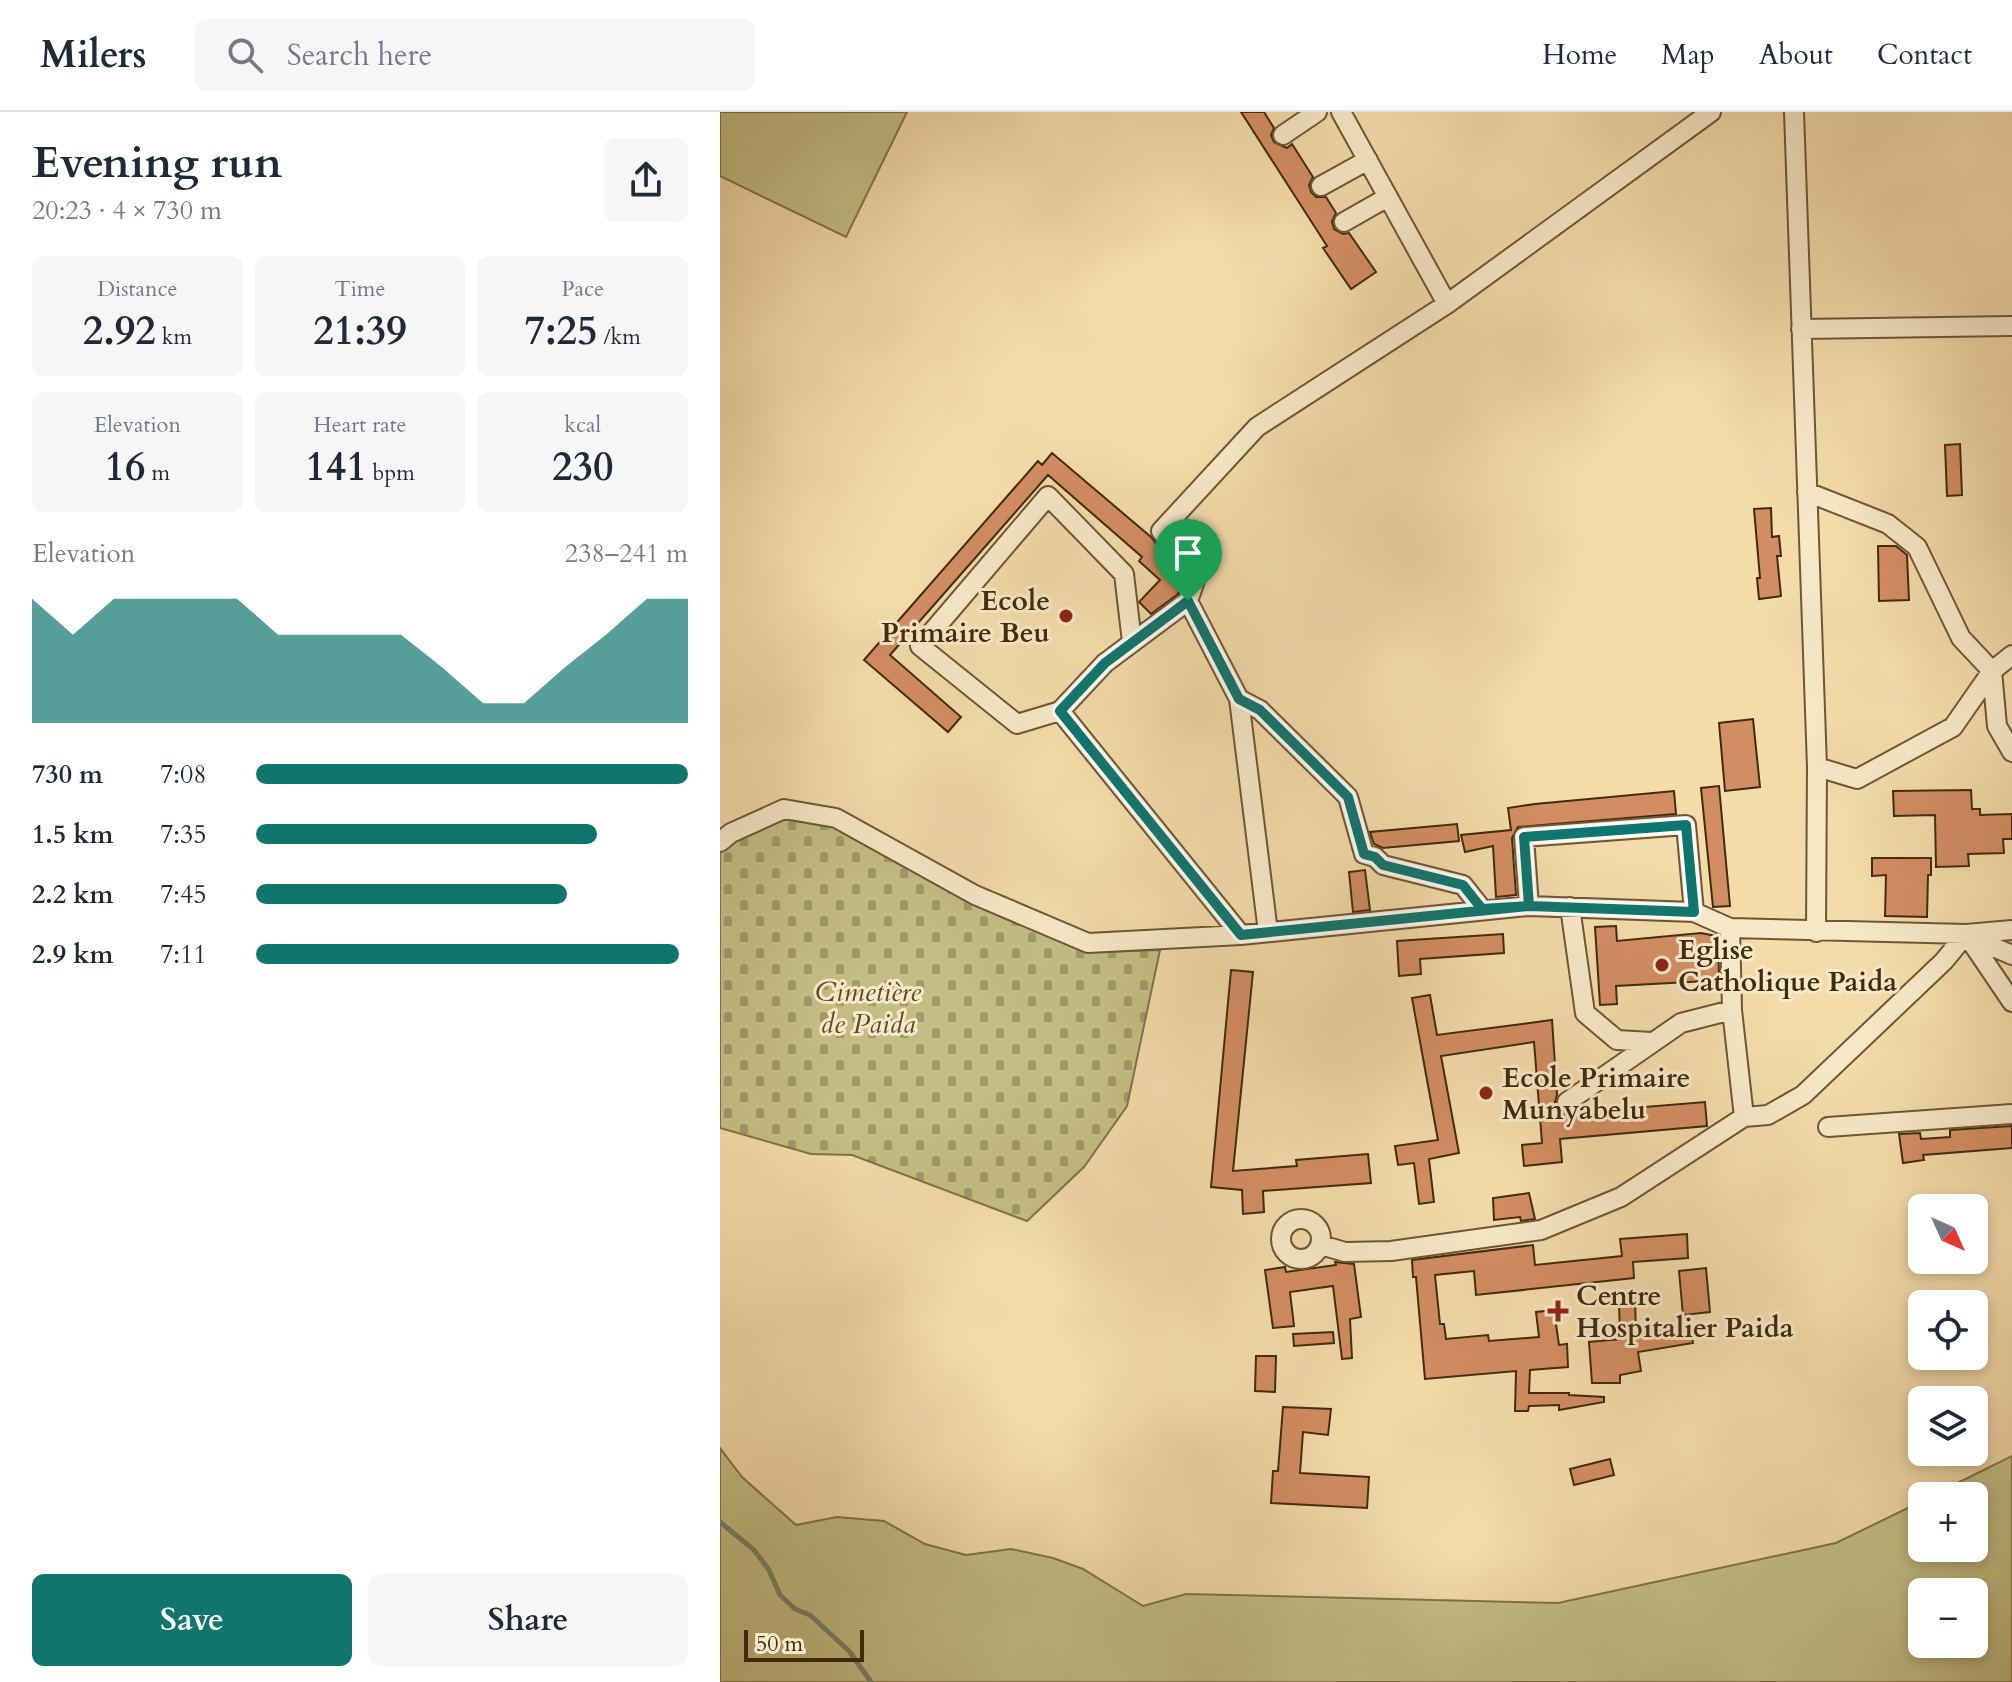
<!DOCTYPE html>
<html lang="en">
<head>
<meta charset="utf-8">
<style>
  body { margin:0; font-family:Cardo,serif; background:#f6f6f7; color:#1f2937; height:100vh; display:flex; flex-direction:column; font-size:30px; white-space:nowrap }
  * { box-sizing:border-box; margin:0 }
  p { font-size:26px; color:#747a83 }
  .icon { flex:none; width:44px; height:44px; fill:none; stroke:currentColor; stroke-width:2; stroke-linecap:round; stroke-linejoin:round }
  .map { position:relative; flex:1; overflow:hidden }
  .details { display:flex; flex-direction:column; background:#fff; width:720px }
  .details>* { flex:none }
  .needle { width:52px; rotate:135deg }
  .tools { position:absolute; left:1188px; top:1082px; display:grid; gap:16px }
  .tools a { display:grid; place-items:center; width:80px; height:80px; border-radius:12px; background:#fff; box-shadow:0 4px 12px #0003; font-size:40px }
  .scale { position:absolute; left:24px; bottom:20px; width:120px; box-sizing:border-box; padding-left:8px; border:4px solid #422b0d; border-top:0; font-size:22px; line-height:28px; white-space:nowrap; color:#422b0d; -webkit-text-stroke:6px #f7e8c8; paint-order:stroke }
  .pin { position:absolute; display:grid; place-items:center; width:68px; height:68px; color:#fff; margin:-82px -34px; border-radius:50% 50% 50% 0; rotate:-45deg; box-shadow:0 0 8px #0007 }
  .pin .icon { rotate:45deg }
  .round { display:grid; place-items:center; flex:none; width:84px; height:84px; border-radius:12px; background:#f6f6f7 }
  .headline { display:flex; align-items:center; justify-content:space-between; height:136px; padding:0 32px }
  h1 { font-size:44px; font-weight:800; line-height:60px }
  .figures { display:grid; grid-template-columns:repeat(3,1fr); gap:12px; height:136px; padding:8px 32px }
  .figures div { display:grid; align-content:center; border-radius:12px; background:#f6f6f7; text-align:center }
  .figures b { font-size:40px; font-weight:800 }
  .figures small { font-size:22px; font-weight:400 }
  .figures p { font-size:22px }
  .chart { height:224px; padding:16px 32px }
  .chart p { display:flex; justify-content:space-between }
  .chart svg { width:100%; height:144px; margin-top:8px; fill:#0f766e; opacity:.7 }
  .button { display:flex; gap:16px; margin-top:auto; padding:16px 32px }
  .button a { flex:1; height:92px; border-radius:12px; background:#0f766e; color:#fff; font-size:32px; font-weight:800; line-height:92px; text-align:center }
  .button a+a { background:#f6f6f7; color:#1f2937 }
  ul { padding:0 32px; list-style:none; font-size:26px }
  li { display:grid; grid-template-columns:128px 96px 1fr; align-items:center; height:60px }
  li i { height:20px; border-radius:10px; background:#0f766e }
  header { display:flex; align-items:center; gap:48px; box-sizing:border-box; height:112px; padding:0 40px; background:#fff; border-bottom:2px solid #e0e1e3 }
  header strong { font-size:38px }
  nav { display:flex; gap:44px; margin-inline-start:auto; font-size:28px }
  .search { width:560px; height:72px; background:#f6f6f7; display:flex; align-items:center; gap:20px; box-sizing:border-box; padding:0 28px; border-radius:12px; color:#747a83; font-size:30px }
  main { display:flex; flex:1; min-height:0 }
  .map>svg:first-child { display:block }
</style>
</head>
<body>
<header>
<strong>Milers</strong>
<div class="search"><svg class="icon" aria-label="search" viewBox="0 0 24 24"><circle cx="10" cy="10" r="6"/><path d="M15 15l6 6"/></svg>Search here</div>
<nav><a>Home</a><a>Map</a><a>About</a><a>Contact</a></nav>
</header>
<main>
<section class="details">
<div class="headline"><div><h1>Evening run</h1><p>20:23 · 4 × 730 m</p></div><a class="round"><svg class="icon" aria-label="share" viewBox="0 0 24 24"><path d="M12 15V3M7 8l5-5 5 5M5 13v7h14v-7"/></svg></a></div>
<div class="figures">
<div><p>Distance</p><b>2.92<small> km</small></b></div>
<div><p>Time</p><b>21:39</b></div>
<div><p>Pace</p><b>7:25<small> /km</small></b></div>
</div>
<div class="figures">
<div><p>Elevation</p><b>16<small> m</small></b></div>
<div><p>Heart rate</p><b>141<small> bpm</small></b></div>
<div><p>kcal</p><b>230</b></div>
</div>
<div class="chart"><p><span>Elevation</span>238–241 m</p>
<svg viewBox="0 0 160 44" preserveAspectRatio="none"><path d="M0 44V6L10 17L20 6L30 6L40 6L50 6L60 17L70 17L80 17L90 17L100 27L110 38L120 38L130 27L140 17L150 6L160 6V44z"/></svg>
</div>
<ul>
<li><b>730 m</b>7:08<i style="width:100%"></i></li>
<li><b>1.5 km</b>7:35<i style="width:79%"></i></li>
<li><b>2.2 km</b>7:45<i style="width:72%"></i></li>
<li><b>2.9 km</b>7:11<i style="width:98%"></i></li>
</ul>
<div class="button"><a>Save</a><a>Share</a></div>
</section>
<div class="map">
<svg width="1292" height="1570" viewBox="0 0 1292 1570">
  <defs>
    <pattern id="cemetery-stones" width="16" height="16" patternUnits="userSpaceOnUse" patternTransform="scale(2)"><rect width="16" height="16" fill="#c3be84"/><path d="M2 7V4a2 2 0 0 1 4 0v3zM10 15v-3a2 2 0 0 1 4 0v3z" fill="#a09b6a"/></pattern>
  </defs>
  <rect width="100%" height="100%" fill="#f3dbaa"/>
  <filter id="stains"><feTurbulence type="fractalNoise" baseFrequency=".0025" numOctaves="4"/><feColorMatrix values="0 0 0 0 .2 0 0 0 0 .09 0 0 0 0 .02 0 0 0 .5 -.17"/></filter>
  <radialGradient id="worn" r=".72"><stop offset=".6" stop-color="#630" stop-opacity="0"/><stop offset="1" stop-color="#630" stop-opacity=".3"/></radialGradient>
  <path fill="#c3be84" stroke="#827448" stroke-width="2" fill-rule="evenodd" d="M0,0H187L126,125L0,64Z
    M0,1336L22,1365L76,1413L117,1405L164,1409L205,1432L246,1443L291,1437L333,1446L363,1457L423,1494L466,1482L838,1491L1116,1431L1202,1389V1436H1254V1384H1211L1292,1344V1570H0ZM1202,1480H1254V1532H1202Z"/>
  <path fill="url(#cemetery-stones)" stroke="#827448" stroke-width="2" d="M76,702L112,710L309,811L381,840L440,838L407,994L364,1055L307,1109L132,1043L91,1042L0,1016V738L41,712Z"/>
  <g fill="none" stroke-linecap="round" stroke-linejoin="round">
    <path stroke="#798267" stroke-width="5" d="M0,1410L34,1438L49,1458L60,1483L75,1497L90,1503L129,1539L151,1570"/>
  </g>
  <path fill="#d38d62" stroke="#422b0d" stroke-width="2" d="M521,0H544L554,16L551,23L554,30L567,36L572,32L593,65L589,73L591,80L596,85H606L616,101L612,109L614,117L623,122L629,121L656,160L631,177L603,136L607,134Z
    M1240,332L1242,383L1227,384L1225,333Z
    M332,341L431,425L463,465L458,482L431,502L419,490L440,468L419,449L422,445L328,363L170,543L241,605L228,620L144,548L318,349L322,353Z
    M1051,396L1052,425L1059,424L1061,444H1057L1061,484L1039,487L1037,466H1040L1034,397Z
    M1158,434H1176L1187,443L1189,488L1159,489Z
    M1033,607L1040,675L1005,679L999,611Z
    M999,674L1010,794L993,795L981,676Z
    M1251,678L1252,697H1260V703L1292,702V727H1283L1284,741L1248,742L1249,754L1216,755L1215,703L1174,704L1173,679Z
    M954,679L956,702L798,715L792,726L796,783L776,785L773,734L745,740L741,723L791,718L788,696L815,692Z
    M737,712L739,729L663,736L654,732L650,720Z
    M1152,746H1211V763H1208L1207,805L1165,804L1166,763L1152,764Z
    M645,758L650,798L633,800L629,760Z
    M896,814L897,829L981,821L996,824L998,826L999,864L987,869L896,874L897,892L880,893L875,815Z
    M783,822L784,841L700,847L701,862L679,864L677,829Z
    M511,858L533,860L513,1059L577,1054L576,1048L648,1042L651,1071L543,1079L544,1100L523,1102L522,1078L491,1075Z
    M710,883L717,923L832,908L837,983L835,990L839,1002L985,990L987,1014L840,1027L842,1050L804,1054L802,1033L822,1031L814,930L721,944L739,1041L709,1047L714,1090L699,1092L694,1051L678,1053L675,1034L718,1028L692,886Z
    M1292,1014V1036L1203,1043L1204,1048L1183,1051L1179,1022L1200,1021L1201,1027L1230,1025V1018Z
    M809,1081L815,1107L801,1109L800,1105L774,1108L773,1086Z
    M967,1122L968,1146L913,1150L914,1166L756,1183L754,1159L715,1163L720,1212H724L726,1227L768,1223L769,1229L819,1225L816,1200L834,1198L839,1233L847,1232L848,1255L810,1258L809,1281H849V1283L884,1285V1290L839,1298V1293L809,1294L808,1299H795L796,1259L705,1267L696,1165H693L692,1148L813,1133L815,1153L902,1144L900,1127Z
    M615,1150L634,1152L641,1205L630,1207L632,1246L622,1247L613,1174L570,1180L574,1214L553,1216L545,1158L565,1155L566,1160L616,1153Z
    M986,1156L990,1200L963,1203L959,1159Z
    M915,1187L916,1222L970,1214L973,1231L918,1240L921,1259L900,1263V1271H872L869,1230L900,1227L899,1189Z
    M613,1220L614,1231L574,1234L573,1222Z
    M536,1244H556L555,1280L535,1279Z
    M563,1295L611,1297L608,1323L583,1320L580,1361L649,1365L647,1396L551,1391L553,1359H558Z
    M890,1347L894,1363L854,1373L850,1357Z"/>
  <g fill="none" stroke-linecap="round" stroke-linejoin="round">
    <g stroke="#6e5734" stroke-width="22">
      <path id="minor" d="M621,0L727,192
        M1074,0L1097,655L1096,820
        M563,23L597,0
        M601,74L648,48
        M624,110L668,85
        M1081,217L1292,214
        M1087,380L1168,412L1197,435L1241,526L1272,559L1277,614L1292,640
        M412,530L404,462L328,384L200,534L297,612L340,599L385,551L468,489
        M519,587L540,598L628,685L644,742L655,745L663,753L743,773L762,797
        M340,599L521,823
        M1097,655L1137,667L1233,615L1272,559L1292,543
        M0,730L11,721L64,697L116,706L255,783L368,831L521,823L809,794L974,800L1010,816L1246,822L1292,818
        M809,794L804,725L966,713L974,800
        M850,795L865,901L897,928L932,930
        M1010,816L1012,898L1024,1005
        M548,820L519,587L468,489L477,463L441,419L537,315L727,192L991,0
        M1246,822L1292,890
        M1248,824L1292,843
        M847,990L961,911L1012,898
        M1108,1015L1292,1002
        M561 1127a20 20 0 1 1 40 0a20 20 0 1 1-40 0Z
        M601,1133L625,1140L671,1139L821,1118L901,1085L1024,1005L1048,1003L1083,983L1224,849L1246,822"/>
    </g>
    <use href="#minor" stroke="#f7e8c8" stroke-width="18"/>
  </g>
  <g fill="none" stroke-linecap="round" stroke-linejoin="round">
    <g stroke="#fff" stroke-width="16">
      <path id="route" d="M468,489L519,587L540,598L628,685L644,742L655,745L663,753L743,773L762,797L809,794L974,800L966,713L804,725L809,794L521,823L340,599L385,551L468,489"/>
    </g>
    <use href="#route" stroke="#0f766e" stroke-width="10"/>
  </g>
  <g fill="#8f2418" stroke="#f7e8c8" stroke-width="3">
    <circle cx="346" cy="504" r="8"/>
    <circle cx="942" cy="853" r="8"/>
    <circle cx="766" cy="981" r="8"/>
    <path d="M834 1187h8v8h8v8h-8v8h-8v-8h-8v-8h8z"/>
  </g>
  <g text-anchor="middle" stroke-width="6" stroke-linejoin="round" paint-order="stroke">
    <g font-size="28" font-weight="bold" fill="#422b0d" stroke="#f7e8c8" text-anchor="start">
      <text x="330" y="498" text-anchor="end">Ecole<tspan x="330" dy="32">Primaire Beu</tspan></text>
      <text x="958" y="847">Eglise<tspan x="958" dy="32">Catholique Paida</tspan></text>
      <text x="782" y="975">Ecole Primaire<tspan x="782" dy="32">Munyabelu</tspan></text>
      <text x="856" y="1193">Centre<tspan x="856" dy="32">Hospitalier Paida</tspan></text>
    </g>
    <g font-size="28" font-style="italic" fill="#5c4825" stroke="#f7e8c8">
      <text x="148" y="889">Cimetière<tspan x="148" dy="32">de Paida</tspan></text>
    </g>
  </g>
  <rect width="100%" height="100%" filter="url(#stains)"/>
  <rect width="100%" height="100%" fill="url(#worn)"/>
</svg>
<div class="tools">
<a><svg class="needle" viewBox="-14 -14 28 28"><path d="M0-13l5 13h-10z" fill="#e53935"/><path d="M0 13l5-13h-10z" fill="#747a83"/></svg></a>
<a><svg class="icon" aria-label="locate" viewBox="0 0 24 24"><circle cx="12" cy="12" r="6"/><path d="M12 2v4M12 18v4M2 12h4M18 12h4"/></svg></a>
<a><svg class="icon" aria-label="layers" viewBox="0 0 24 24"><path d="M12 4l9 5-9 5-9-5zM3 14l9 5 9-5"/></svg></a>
<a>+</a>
<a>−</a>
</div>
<div class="scale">50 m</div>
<div class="pin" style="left:468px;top:489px;background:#1e9e55"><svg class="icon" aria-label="arrive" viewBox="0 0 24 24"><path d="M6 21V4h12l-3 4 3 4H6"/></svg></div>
</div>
</main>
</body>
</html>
